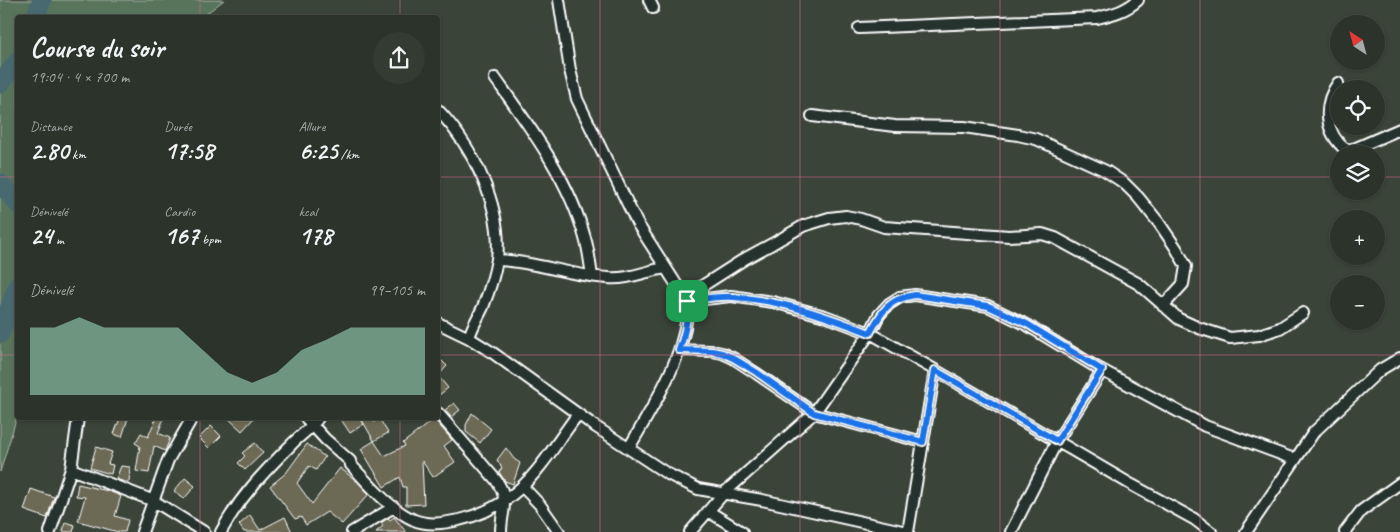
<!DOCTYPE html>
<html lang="fr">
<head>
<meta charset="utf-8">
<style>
  body { margin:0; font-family:Caveat,sans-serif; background:#343b33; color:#f1f3f6; height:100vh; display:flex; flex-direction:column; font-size:19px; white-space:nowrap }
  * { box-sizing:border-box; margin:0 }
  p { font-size:16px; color:#a6aaa9 }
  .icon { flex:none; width:28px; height:28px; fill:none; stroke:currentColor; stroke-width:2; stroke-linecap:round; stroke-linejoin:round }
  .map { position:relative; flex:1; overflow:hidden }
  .sheet { position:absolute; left:15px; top:15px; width:425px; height:405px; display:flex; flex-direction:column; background:#2c332b; border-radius:5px; box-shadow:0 1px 4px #0004,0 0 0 1px #484e47 }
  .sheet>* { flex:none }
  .needle { width:32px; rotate:324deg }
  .fabs { position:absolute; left:1330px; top:15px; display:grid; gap:10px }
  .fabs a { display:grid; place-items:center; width:55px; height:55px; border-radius:50%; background:#2c332b; box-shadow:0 1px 4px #0004,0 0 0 1px #484e47; font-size:25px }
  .pin { position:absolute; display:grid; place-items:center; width:42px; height:42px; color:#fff; margin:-21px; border-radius:10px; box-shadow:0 2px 8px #0006 }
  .round { display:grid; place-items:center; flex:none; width:52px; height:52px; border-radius:26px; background:#343b33 }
  .summary { display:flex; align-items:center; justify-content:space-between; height:85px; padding:0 15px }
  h1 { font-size:28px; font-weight:700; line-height:38px }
  .metrics { display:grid; grid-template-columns:repeat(3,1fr); gap:8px; height:85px; padding:5px 15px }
  .metrics div { display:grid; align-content:center }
  .metrics b { font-size:25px; font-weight:700 }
  .metrics small { font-size:14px; font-weight:400 }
  .metrics p { font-size:14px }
  .chart { height:140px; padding:10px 15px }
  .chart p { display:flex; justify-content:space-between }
  .chart svg { width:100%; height:90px; margin-top:5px; fill:#8abfa5; opacity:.7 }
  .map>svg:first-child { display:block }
</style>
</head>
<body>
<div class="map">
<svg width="1400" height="532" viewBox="0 0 1400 532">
  <rect width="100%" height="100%" fill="#3b4439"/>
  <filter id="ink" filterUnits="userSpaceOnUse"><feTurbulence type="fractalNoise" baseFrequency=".02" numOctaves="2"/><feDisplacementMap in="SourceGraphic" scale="10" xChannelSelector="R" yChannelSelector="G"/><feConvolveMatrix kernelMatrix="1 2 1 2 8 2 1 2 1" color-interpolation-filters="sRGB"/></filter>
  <g filter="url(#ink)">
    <path fill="#58745b" stroke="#acbaad" d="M0,0H224L202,17L18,18V413L0,472Z"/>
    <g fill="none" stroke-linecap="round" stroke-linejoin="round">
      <path stroke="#496970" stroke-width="19" d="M35,18L42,0
        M0,84L18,61
        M0,183L18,204
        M0,334L18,284"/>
    </g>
    <path fill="#6c6a55" stroke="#fff" d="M438,357L447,366L438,376L448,388L438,396Z
      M454,403L460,410L451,417L445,410Z
      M472,413L491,429L480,443L466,432V425Z
      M120,418H128L122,437L114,434Z
      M156,418H164L158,433L170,438L165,451L154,446L149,473L136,471L140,446L135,443L141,433L148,437Z
      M228,418H254L242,431Z
      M340,418H360L364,424L350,433Z
      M367,418H372L374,422L379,418L388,433L374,441L362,420Z
      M434,419L452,440L444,446L455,462L433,477L422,461L424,504L406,505V487H403L400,477L384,487L361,449L374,441L384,456L405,446L403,443Z
      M211,426L221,436L209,448L199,438Z
      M255,443L263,453L245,470L238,463L245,456L242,453Z
      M307,444L325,457L316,470L309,466L297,483L312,504L340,468L358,482L369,494L342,524L327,512L306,525L301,517L295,519L270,486L286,473Z
      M96,447L112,452L108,464L113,465L111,474L90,468Z
      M506,448L514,459L520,463L513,484L505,481L499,472L502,468L497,460Z
      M121,466L130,467L129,482H125L116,479Z
      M185,478L195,486L184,499L174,491Z
      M78,484L108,491L121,496L115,516L128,520L125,532H118L78,521L85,497L76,496Z
      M31,489L54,497L47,518L24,510Z
      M250,515L260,530L285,517L292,532H244L239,525Z
      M394,517L406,532H376L383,526L381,523L388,518L390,520Z
      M65,522L75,525L73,532H63Z"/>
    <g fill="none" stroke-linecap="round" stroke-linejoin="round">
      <g stroke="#fff" stroke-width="14">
        <path id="minor" d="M559,0L570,70L577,99L637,223L687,301C690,350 653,406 629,448
          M649,0L653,8
          M859,28L1097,18C1113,14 1126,11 1138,0
          M495,78C530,127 569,179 585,238C589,251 590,264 592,276
          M1338,83C1322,106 1325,133 1346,150L1356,148L1400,129
          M438,110C473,147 503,207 497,259C495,273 488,294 483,307C478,318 472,326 469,338
          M812,116L895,126L964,127L1018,135L1036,139L1106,171L1124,183L1138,197L1159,223L1176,248L1186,266L1183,284L1163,306
          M497,260C534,261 570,276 608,278C627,280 646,271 665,268
          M685,297L746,258L772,244L803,226L829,218L846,216L861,219L884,227L1009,236L1042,234L1055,238L1139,284L1179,319L1199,328L1230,338L1259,335L1280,328L1303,313
          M687,301L731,296L773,302L825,316L870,333L935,370L1132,485L1194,519L1211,532
          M438,323L469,338L493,353L596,427L666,473L698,489L762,500L907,532
          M679,350L712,351L722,353L733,358L756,373L814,413L923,442
          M438,413L496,480C511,501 501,509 501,532
          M306,418L325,439L350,461L351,465C369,484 389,509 414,520C429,526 444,523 459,520C523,505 542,462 578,414
          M71,469L154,501L204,532
          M523,487L540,505L559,532
          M708,511L742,532
          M50,532L71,469L78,418
          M142,532L168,460L192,418
          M221,532C239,498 264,472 291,445C300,435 311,429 318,418
          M352,532L394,507
          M690,532L724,493L814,413L870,333L879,315L889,304L900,297L915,295L988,306L1027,325L1096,367L1205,426L1294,459
          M908,532L935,370
          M1011,532L1057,441L1102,371
          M1246,532L1314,432L1380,370L1400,358
          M1345,532L1361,511L1400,483"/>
      </g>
      <use href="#minor" stroke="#26332d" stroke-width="10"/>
    </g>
  </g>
  <g fill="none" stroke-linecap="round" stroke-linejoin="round" filter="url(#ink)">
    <g stroke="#fff" stroke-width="10">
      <path id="route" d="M915,295L988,306L1027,324L1102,370L1057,441L935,370L923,442L814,413L756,372L733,358L722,353L712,351L679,350C686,333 688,319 687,301C702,299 718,296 733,297C781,300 826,316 870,333C882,311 888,299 915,295Z"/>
    </g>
    <use href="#route" stroke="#1a73e8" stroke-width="6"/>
  </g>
  <path fill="none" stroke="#d76994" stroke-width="1" stroke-opacity="0.55" d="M200,0V18M400,0V18M600,0V532M800,0V532M1000,0V532M1200,0V532M0,177H18M438,177H1339M1376,177H1400M0,355H18M438,355H1400M200,418V532M400,418V532"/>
</svg>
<div class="fabs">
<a><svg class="needle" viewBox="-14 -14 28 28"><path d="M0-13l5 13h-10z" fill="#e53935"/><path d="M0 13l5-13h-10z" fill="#a6aaa9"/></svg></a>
<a><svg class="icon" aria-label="locate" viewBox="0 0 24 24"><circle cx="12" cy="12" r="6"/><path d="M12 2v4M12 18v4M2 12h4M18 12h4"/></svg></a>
<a><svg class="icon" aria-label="layers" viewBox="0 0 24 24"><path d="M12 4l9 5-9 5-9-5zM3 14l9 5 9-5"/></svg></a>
<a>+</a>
<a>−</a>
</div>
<div class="pin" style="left:687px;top:301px;background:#1e9e55"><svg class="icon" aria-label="arrive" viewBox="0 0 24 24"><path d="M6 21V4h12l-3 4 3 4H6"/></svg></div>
<section class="sheet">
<div class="summary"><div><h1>Course du soir</h1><p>19:04 · 4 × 700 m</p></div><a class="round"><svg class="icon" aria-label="share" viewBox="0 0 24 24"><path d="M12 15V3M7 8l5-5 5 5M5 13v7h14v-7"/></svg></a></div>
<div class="metrics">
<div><p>Distance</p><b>2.80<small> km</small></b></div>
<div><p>Durée</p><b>17:58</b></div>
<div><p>Allure</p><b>6:25<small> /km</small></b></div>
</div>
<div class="metrics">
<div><p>Dénivelé</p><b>24<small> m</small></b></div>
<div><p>Cardio</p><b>167<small> bpm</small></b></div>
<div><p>kcal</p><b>178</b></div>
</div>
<div class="chart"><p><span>Dénivelé</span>99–105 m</p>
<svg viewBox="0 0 160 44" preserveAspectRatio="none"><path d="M0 44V11L10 11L20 6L30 11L40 11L50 11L60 11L70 22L80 33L90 38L100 33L110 22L120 17L130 11L140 11L150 11L160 11V44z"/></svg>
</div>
</section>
</div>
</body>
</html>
